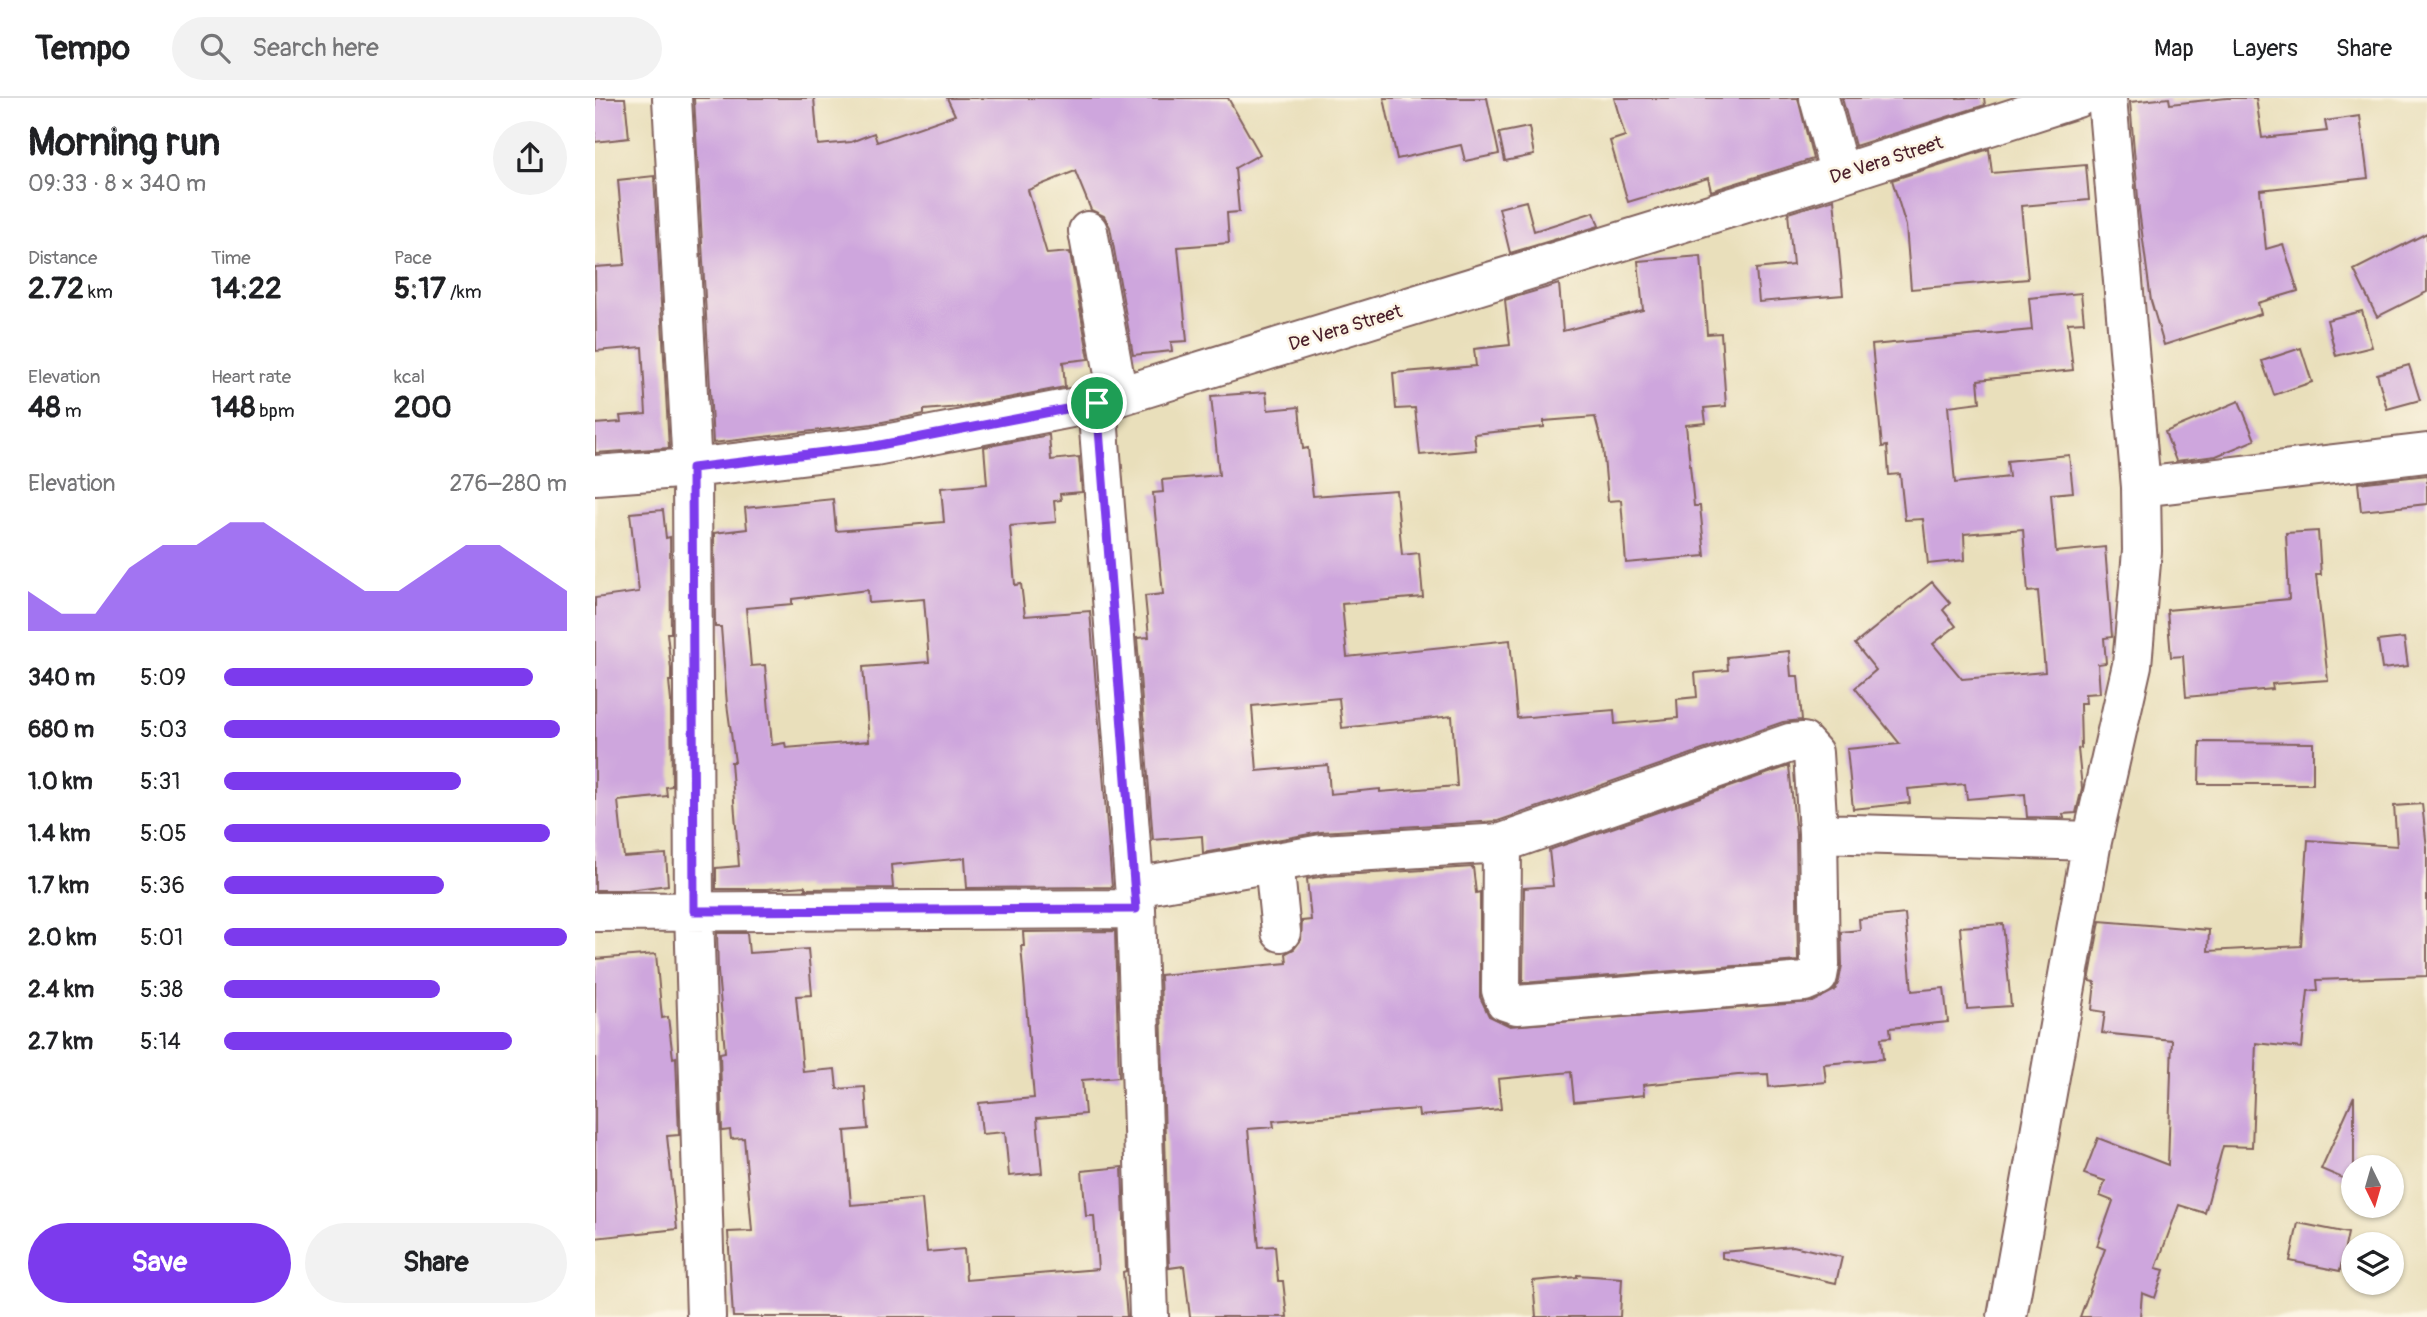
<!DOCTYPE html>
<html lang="en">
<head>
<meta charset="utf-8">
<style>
  body { margin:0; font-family:Pangolin,sans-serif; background:#f2f2f2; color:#202124; height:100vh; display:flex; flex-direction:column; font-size:26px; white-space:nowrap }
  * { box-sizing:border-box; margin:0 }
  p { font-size:23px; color:#757577 }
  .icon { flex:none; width:38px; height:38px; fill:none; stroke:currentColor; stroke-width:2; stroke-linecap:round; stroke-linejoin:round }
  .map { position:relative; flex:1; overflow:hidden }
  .sheet { display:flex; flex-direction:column; background:#fff; width:595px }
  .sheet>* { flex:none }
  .needle { width:46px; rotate:175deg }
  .buttons { position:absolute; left:1746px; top:1057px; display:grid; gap:14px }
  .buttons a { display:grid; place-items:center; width:63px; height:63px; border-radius:50%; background:#fff; box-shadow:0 2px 5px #0004; font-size:35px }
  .pin { position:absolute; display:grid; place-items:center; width:60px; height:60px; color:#fff; margin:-30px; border:4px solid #fff; border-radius:50%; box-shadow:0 2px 7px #0007 }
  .round { display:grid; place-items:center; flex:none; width:74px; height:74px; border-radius:37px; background:#f2f2f2 }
  .head { display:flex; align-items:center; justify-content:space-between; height:119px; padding:0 28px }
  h1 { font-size:38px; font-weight:800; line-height:52px }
  .metrics { display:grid; grid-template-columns:repeat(3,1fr); gap:10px; height:119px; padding:7px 28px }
  .metrics div { display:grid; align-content:center }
  .metrics b { font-size:30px; font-weight:800 }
  .metrics small { font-size:19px; font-weight:400 }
  .metrics p { font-size:19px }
  .chart { height:196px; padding:14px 28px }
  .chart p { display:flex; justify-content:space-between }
  .chart svg { width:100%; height:126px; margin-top:7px; fill:#7c3aed; opacity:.7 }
  .button { display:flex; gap:14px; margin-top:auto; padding:14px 28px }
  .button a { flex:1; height:80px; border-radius:42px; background:#7c3aed; color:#fff; font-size:28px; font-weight:800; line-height:80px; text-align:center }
  .button a+a { background:#f2f2f2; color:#202124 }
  ul { padding:0 28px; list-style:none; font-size:23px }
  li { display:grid; grid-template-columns:112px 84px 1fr; align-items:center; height:52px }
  li i { height:18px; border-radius:9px; background:#7c3aed }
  header { display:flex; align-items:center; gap:42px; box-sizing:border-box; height:98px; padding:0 35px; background:#fff; border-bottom:2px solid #e0e0e0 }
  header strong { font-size:33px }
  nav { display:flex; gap:38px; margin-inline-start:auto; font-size:24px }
  .search { width:490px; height:63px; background:#f2f2f2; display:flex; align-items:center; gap:18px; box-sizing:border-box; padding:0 24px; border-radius:38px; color:#757577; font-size:26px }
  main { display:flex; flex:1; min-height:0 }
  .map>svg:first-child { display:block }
</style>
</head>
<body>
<header>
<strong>Tempo</strong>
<div class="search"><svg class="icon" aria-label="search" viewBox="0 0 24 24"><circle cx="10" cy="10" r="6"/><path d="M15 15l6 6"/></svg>Search here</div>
<nav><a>Map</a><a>Layers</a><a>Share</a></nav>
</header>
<main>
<section class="sheet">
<div class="head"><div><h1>Morning run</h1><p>09:33 · 8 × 340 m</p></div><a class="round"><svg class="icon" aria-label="share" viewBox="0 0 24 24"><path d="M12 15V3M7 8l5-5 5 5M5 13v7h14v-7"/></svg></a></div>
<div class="metrics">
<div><p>Distance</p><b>2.72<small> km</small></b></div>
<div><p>Time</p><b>14:22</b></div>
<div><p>Pace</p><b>5:17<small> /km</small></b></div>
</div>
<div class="metrics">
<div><p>Elevation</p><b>48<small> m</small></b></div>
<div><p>Heart rate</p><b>148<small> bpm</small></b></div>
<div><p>kcal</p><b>200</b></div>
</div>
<div class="chart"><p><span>Elevation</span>276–280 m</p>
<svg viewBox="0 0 160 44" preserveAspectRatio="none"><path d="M0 44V30L10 38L20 38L30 22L40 14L50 14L60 6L70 6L80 14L90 22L100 30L110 30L120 22L130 14L140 14L150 22L160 30V44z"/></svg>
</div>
<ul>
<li><b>340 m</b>5:09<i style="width:90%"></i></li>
<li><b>680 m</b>5:03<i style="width:98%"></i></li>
<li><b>1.0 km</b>5:31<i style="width:69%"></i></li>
<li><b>1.4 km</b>5:05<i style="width:95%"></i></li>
<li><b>1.7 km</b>5:36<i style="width:64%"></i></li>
<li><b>2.0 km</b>5:01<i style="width:100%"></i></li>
<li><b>2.4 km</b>5:38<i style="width:63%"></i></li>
<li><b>2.7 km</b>5:14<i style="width:84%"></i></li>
</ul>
<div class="button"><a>Save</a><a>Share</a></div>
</section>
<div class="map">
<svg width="1832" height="1219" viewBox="0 0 1832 1219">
  <rect width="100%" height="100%" fill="#fcf5e5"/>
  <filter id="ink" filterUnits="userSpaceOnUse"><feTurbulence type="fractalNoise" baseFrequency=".0143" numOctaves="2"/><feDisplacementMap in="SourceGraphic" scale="14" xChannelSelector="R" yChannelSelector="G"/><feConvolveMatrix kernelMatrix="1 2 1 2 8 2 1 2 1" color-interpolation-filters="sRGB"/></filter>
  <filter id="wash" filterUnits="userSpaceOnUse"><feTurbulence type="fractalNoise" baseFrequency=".00686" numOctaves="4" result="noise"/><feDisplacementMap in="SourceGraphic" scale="28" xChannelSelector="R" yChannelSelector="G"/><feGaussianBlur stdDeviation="1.57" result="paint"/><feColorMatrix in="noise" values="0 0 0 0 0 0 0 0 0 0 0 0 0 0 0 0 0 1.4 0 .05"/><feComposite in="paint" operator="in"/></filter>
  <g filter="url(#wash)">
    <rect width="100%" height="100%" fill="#e9dfbb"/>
    <g id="blocks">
      <path fill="#cea6dd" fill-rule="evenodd" d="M0,0H30L34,40L0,44Z
        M99,0H219L223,47L256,44L279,35L282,44L360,17L352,0H633L665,56L640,70L644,114L632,115L634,145L583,149L592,243L576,244L577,253L538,257L515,129L509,118L496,112L480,73L433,92L452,156L475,154L494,261L468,264L470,289L365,309L329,312V316L277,326L118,345Z
        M789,0H892L904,56L870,63L866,47L802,61Z
        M1019,0H1203L1218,61L1116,93L1113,80L1033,104L1015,43L1030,38Z
        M1247,0H1389L1390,7L1260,48Z
        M1574,0L1575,6L1632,0H1661L1667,40L1732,33L1730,23L1765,18L1773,80L1665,92L1671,151L1688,146L1703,193L1663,205L1666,216L1569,247L1556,203L1544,112L1535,4Z
        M934,29L939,57L910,63L904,35Z
        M1394,51L1397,75L1491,67L1494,102L1426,108L1433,181L1316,191L1311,128L1297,82Z
        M59,78L74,350L0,355V326L26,324L25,318L51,316L47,249L1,253L0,169L29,167L30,164L23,82Z
        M1239,101L1248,197L1164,204L1161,171L1198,167L1193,115Z
        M931,103L939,133L999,114L1004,128L915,155L904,110Z
        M1832,135V194L1782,219L1759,172Z
        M1106,158L1112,236L1126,235L1131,308L1109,310L1111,325L1091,327L1099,408H1105L1110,458L1031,465L1026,402L1013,403L1008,349L1000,319L949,323V329L879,336L881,352L825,357L820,310L801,311L798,275L881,268L879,251L915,247L910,202L964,186L968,233L1048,212L1043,163Z
        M1486,195L1489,224L1473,225L1478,272L1383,282L1385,304L1353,308L1360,385L1414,379L1412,363L1474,357L1478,394L1456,396L1461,454L1510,449L1517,539L1509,540L1511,565L1503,566L1505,595L1490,596L1491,605H1485V608L1486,650L1483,651L1487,690L1481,715L1468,716L1469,720L1432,719L1430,696L1372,701L1370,686L1313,691L1315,705L1258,711L1252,651L1305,646L1260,590L1281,572L1260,546L1337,484L1355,505L1348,512L1361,528L1338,546L1367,581L1450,574L1443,493L1433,494L1428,431L1369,436L1370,462L1333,466L1328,421L1310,422L1305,376L1294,377L1292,348L1287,349L1277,247L1437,232L1434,200Z
        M1767,213L1777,249L1741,258L1732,222Z
        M1706,250L1717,284L1679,297L1667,263Z
        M1814,267L1825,302L1792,311L1782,276Z
        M671,294L673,312L704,309L708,351L713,350L718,398L801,392L807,457L824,455L828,499L747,506L752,559L915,542L922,620L1019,612L1020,626L1083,620L1082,601L1102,599L1100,575L1133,572L1132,559L1194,553L1196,578H1203L1207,622L1188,624L903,723L726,734L608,755L607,738L558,742L542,540L554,539L550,498L568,496L558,395L568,394L567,382L624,377L616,298ZM744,600L747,630L857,618L862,688L785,694V691L735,696L733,667L662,673L657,608Z
        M1644,303L1660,342L1621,358L1581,363L1570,334Z
        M454,337L456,362L484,359L487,394L465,396L466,402L459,403L461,424L415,428L420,487L426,486L430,518L495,513L517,789L372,790L370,760L296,767L298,790L210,791V788L172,791H121V770L144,768L136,664H140L132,606L126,529H120L119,435L152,431L150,410L238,401L241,433L349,424L346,390L392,386L389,349ZM273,492L274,505L329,501L334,564L268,569L274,643L191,650L190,645L177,647L170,567L156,568L151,510L197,506V501Z
        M1832,377V406L1766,413L1763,385Z
        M68,412L71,440L75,439L76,535H72L76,571V583H74L76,603L77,688L71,689L72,698L23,703L29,759L71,756L73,787L33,792H0V500L44,494L35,415Z
        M1723,433L1726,477H1721L1733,582L1677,586L1678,591L1591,599L1588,558L1576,559L1572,512L1694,501L1691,435Z
        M1809,540L1813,568L1787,571L1783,543Z
        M1605,644L1718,645V686H1604Z
        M1194,668L1201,736L1203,863L928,885L929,790L958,788L954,752Z
        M1827,706L1832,750V878L1722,882L1723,892L1713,893L1707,950L1661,945L1657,1049L1628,1048L1610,1115L1584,1107L1561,1170L1569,1172L1560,1200L1547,1195L1545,1219H1485L1510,1151L1502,1148L1518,1103L1505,1098L1510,1083L1489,1076L1503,1040L1573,1067L1577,942L1507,935L1510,914L1497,912L1500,884L1494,883L1505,823L1614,832L1613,853L1706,848L1713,742L1802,748L1799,708Z
        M878,769L881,795L885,794V899L894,918L915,928L1217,904L1240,892L1244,883L1247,867L1246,834L1265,832L1264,821L1310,816L1317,893L1349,890L1353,924L1295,930L1296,939L1286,940L1288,961L1229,966L1231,984L1174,989L1173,976L1143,977L1048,987L1049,997L979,1004L976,974L903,981L906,1011L824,1018L823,1011L678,1023L679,1029L653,1031L664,1149L680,1148L683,1183H688L692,1219H595L589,1168L574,1170L565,877L692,865L691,855L699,851L706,842L707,823L716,822L712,781L730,778Z
        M1408,826L1416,908L1372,911L1365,829Z
        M520,833L524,979L487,982L490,1016L442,1020L447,1075L414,1078L410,1034L387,1036L384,1005L439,1000L426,848H429L428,834Z
        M122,835H152L154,855L213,851L217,897L201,898L208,974L240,971L242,991L270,989L273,1031L250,1033L256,1107L327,1101L332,1154L369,1151L371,1182L503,1171L499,1118H491L487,1073L527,1069L531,1173L528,1174L532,1219H138L133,1134L157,1133L149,1040L136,1041L135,1032L127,1033L125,955L130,954L123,874Z
        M61,856L67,920L73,919L78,960L81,959L84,1037L72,1038L82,1131L0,1140V861Z
        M1759,998V1085L1726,1071Z
        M1703,1125L1753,1135L1745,1173L1695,1163Z
        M1198,1148L1247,1159L1241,1185L1127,1160V1154Z
        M982,1177L1027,1180L1025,1219H941L938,1183L982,1179Z"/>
    </g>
  </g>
  <g filter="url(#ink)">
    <use href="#blocks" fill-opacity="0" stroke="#82625d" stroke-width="2"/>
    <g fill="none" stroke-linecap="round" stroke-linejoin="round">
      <g stroke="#82625d" stroke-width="42">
        <path id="minor" d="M77,0L97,370L99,813L111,1219
          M1224,0L1245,76
          M493,133L523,298
          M502,305L541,811L554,1219
          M0,377L97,370L280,348L502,305L1245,76L1482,0
          M1546,389L1832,355
          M1223,735L1218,655L1208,644L1195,645L907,745L906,892L910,903L922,907L1209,884L1223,878L1225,867L1223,735L1497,743
          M679,764L686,834
          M540,789L727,756L907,745
          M0,814L541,811
          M1412,1219L1497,743L1537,567L1547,453L1546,389L1512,0"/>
      </g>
      <use href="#minor" stroke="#fff" stroke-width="38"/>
    </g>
  </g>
  <g fill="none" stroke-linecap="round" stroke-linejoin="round" filter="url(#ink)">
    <g stroke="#fff" stroke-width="14">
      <path id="route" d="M502,305L541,811L99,813L97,370L280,348Z"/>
    </g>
    <use href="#route" stroke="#7c3aed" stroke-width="9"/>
  </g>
  <g text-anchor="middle" stroke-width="5" stroke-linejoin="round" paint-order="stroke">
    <g font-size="19" fill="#4a1f2b" stroke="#fcf5e5">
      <text transform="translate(1291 61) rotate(-18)" y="7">De Vera Street</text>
      <text transform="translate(750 229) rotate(-17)" y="7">De Vera Street</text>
    </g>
  </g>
</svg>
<div class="buttons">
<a><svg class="needle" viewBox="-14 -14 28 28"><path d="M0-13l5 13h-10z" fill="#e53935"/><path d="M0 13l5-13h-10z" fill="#757577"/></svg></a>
<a><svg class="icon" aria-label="layers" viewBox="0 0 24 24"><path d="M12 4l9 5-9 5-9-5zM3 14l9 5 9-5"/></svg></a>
</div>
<div class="pin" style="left:502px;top:305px;background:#1e9e55"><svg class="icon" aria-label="arrive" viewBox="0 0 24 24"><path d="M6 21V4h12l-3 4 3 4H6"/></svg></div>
</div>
</main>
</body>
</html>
